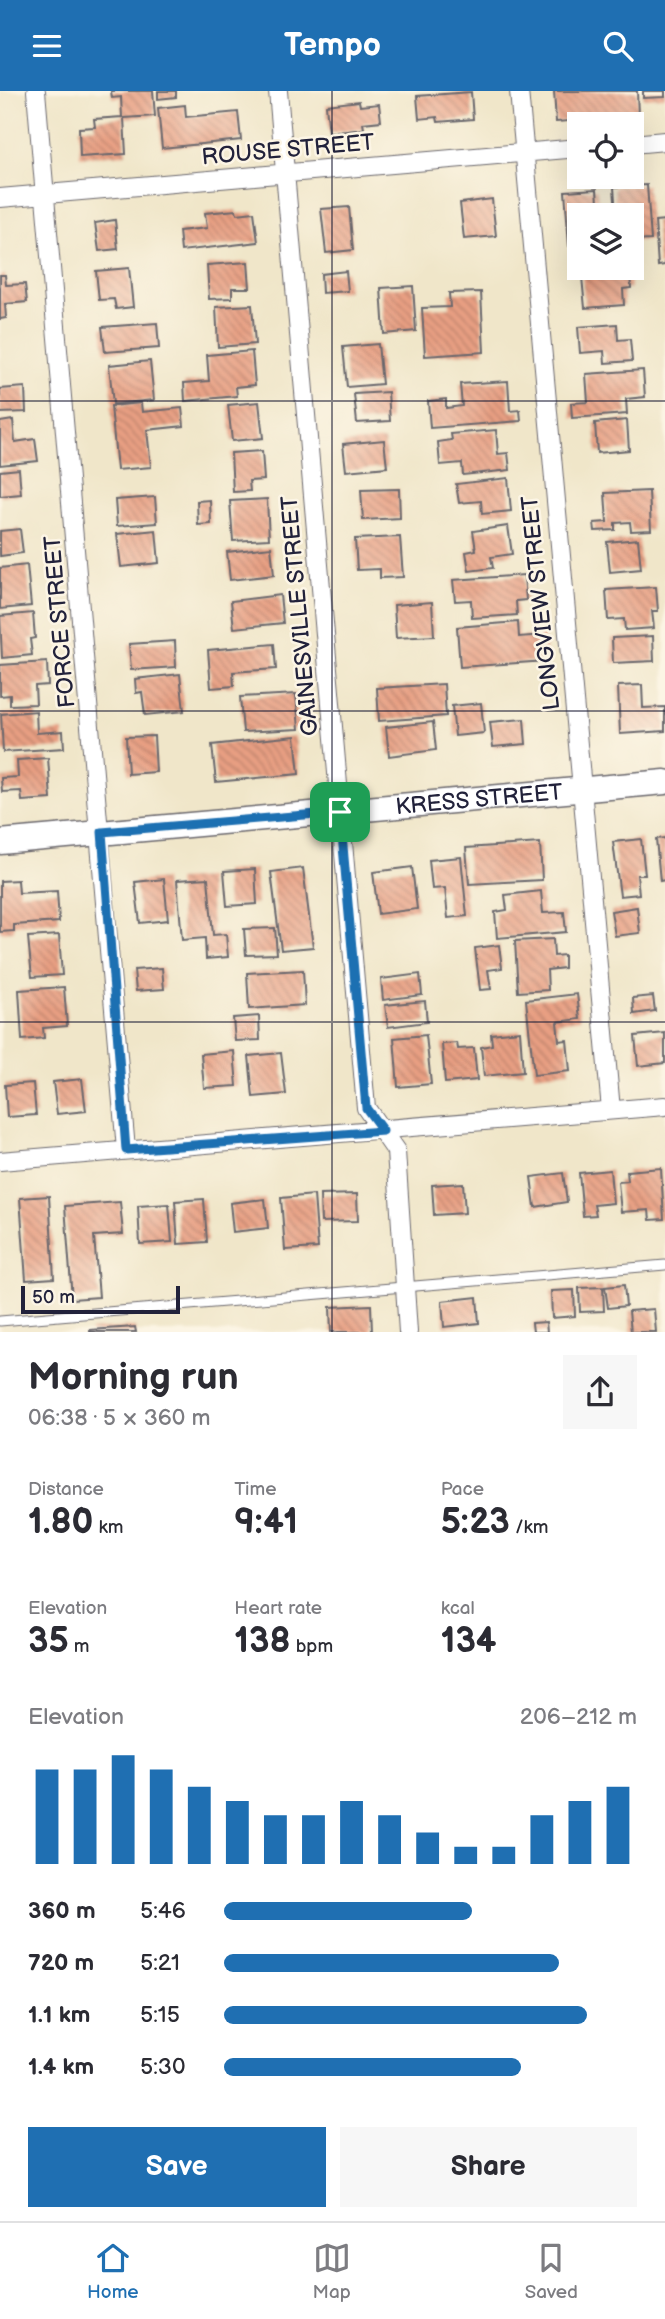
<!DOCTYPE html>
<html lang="en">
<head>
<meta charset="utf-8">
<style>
  body { margin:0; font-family:"Balsamiq Sans",sans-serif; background:#f7f7f7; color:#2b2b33; height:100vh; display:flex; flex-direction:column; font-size:26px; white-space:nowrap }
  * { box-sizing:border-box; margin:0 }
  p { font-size:23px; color:#7c7c81 }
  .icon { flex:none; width:38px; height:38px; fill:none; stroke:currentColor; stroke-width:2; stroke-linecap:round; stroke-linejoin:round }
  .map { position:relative; height:1241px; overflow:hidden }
  .sheet { display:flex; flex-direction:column; background:#fff; flex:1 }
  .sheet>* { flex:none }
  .tools { position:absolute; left:567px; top:21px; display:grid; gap:14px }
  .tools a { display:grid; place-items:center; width:77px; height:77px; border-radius:0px; background:#fff; box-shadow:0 7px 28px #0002; font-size:35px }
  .scale { position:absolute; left:21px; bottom:18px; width:159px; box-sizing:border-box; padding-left:7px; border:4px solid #22223b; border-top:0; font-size:19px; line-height:24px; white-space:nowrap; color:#22223b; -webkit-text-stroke:5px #fcf5e5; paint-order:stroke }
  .pin { position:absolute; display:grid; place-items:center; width:60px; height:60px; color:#fff; margin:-30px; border-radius:14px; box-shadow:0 4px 10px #0006 }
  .round { display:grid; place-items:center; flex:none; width:74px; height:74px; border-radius:0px; background:#f7f7f7 }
  .summary { display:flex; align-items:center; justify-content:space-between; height:119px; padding:0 28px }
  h1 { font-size:38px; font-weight:800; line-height:52px }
  .figures { display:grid; grid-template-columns:repeat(3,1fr); gap:10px; height:119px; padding:7px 28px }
  .figures div { display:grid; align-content:center }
  .figures b { font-size:35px; font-weight:800 }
  .figures small { font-size:19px; font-weight:400 }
  .figures p { font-size:19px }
  .chart { height:196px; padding:14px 28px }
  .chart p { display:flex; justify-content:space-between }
  .chart svg { width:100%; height:126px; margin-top:7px; stroke:#1f6fb2; stroke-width:6 }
  .primary-button { display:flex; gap:14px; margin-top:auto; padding:14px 28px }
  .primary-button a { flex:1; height:80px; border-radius:0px; background:#1f6fb2; color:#fff; font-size:28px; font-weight:800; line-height:80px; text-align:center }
  .primary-button a+a { background:#f7f7f7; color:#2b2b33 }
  ul { padding:0 28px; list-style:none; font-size:23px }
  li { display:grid; grid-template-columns:112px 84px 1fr; align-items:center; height:52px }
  li i { height:18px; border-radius:9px; background:#1f6fb2 }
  header { display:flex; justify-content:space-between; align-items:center; height:91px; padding:0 28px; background:#1f6fb2; color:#fff; font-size:32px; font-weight:800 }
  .menu { display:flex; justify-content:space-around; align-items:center; height:98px; border-top:2px solid #e1e1e2; background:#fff; font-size:19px; color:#7c7c81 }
  .menu a { display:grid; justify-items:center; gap:4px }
  .menu .active { color:#1f6fb2 }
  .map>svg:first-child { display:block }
</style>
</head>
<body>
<header><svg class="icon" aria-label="menu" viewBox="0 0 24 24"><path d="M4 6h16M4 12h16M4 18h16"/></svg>Tempo<svg class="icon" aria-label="search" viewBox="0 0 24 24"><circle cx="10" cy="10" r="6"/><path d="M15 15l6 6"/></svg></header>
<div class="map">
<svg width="665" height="1241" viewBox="0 0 665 1241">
  <defs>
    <pattern id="building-back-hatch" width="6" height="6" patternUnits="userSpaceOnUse" patternTransform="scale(1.75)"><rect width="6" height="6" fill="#e89f82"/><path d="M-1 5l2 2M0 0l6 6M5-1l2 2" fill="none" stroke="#bc816c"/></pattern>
  </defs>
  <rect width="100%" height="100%" fill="#fcf5e5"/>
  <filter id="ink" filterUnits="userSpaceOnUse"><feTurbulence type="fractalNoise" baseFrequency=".0143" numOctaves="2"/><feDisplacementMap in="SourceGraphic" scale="14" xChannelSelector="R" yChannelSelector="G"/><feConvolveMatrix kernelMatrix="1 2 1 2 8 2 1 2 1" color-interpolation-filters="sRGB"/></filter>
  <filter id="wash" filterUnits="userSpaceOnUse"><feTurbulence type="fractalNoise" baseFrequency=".00686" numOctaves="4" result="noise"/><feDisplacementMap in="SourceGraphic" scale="28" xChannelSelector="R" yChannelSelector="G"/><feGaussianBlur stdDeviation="1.57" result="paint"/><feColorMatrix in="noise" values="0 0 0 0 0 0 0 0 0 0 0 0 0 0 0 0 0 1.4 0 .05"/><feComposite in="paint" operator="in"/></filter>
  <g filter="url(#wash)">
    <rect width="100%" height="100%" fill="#f0e6c9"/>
    <g id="blocks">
      <path fill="url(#building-back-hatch)" d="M111,0H153L155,25L124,27L126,63L80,66L79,37L95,36L94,28L122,26L121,6L112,7Z
        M158,0H176V6L158,8Z
        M554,0H637L638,25L556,31Z
        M643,0H665V6L643,7Z
        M471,1L473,28L438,31L437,26L419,28L417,5Z
        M359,10L360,15L379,13L381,30L363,32L364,38L329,42L326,14Z
        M185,14L186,26L238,21L241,49L162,57L158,17Z
        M647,94L651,149L632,150V124H616L614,96Z
        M597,98L599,124H579V154L569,155L565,100Z
        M492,108L496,145L464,148L460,112Z
        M349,116L353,159L326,162L321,118Z
        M236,119L237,123L254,121L258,151L181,160L179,140L207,137L205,122Z
        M115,129L118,158L99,160L95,132Z
        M665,129V174L658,175L655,130Z
        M248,171L250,197H232V207L209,208L207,174Z
        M129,177L133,216L116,218L114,208L99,209L96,180Z
        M346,180L348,200L322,202L321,183Z
        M630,183L631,197L623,198L624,214L585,217L582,186Z
        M0,184H5L6,194L25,193L27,211L5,213L6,227L0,228Z
        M413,195L416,240L384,243L381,197Z
        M481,201L484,261L425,265L422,217L450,216L449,202Z
        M252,214L255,253L218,256L216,216Z
        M157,232L159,257L105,261L102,236Z
        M617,233L618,249L630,248L632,270L605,272L604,260L580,262L578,236Z
        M378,253L382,293L347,296L343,256Z
        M252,260L255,294L236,296L237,305L185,310L184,292L209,290L207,264Z
        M150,270L154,309L113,313L109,274Z
        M643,279L645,306L626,308L627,323L572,327L571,312L588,311L586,283Z
        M508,290L510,320L520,319L521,330L430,337L428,310L446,308V317L462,315L460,293Z
        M25,296L26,321L0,322V298Z
        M388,301L390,330L357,332L354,303Z
        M259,311L263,347L232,350L228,314Z
        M141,312L142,321L182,317L184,335L147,339L151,376L117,379L111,315Z
        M13,329L15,351L35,348L38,370L0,374V331Z
        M627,329L629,359L597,362L595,332Z
        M496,339L498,363L508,362L510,379L463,384L462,372L440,374L438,351L452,349L451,343Z
        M384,349L387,376L346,380L343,353Z
        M262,360L264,389L249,390L250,400L233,401L231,362Z
        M19,378L21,403L0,405V380Z
        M508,387L511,420L482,423L481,410L459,412L456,393Z
        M399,398L400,427L363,429L361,399Z
        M649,400L651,439L631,440L630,431L615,432V439L595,440L594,432L607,431L605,402Z
        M155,406L157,432L117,435L115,409Z
        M267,408L269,448L233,450L230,410Z
        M210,409L211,433L198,434L197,410Z
        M508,435L512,463L491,466L493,477L469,480L466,461L476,459L473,440Z
        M20,438L23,462L0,465V440Z
        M156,439L159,472L121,476L117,443Z
        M400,446L403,486L380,487V478L357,479L355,448Z
        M638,448L641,478L610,481L607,451Z
        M271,456L274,484L230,489L227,461Z
        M27,474L31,515L0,518V477Z
        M524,484L526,509L516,510L517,524L472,527L471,509L455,510L453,489Z
        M656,496L658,520H652L654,537L625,539L624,528L608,529L606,499Z
        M280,504L283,532L234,537L231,510Z
        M432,511L434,545L396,547L394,514Z
        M33,522L35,547L30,548L32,564L2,567L0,525Z
        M518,531L519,546L544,544L546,570L460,576L457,536Z
        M653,545L654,570L613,572L612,547Z
        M175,550L176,576L131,579L129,553Z
        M274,553L276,578L233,581L234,595L211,597L208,559Z
        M47,571L48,594L35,595L36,613L10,614V604L0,605V574Z
        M180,583L184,620L145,624L142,601L136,602L135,588Z
        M444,593L446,625L379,630L377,597Z
        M642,594L643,617L665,616V640L620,643L618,595Z
        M296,603L299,638L243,641L240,606Z
        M481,612L484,642L455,645L452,615Z
        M36,620L37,642L63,640L64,657L3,661L1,623Z
        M524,628L526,653L493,656L490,631Z
        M433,631L436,659L389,665L386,636Z
        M154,645L156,681L128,683L126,646Z
        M295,645L299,683L216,691L212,654Z
        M48,667L51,708L22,710L21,700L2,701L1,687L18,686L17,669Z
        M665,747V789L660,790L656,748Z
        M641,748L645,784H637L639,803L620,805L613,751Z
        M540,752L542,789L469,793L466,757Z
        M461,766L467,825L448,827L445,797L432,798L429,769Z
        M412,776L417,818L378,823L373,781Z
        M303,777L313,856L281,859L271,781Z
        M255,778L257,813L227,815L224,780Z
        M208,787L213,844L226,843L228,866L206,868L205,847L182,849L177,789Z
        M164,788L168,829L140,832L135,791Z
        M18,789L19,802L57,800L59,831L14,834V840L0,841V790Z
        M541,800L543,822L564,821L566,841L497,847L495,821L507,819L505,804Z
        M637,816L640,842L615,845L611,820Z
        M275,837L277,863L246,864L244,838Z
        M59,844L62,884L32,886L28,846Z
        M553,848L554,865L564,864V877L547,879L548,899L518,901L515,850Z
        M499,854L502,877L488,879L491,898L480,899L475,857Z
        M162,877L164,898L136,900L134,879Z
        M303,879L305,914L249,918L247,882Z
        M420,883L422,904L383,909L381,888Z
        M64,896L67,935L43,937L44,947L22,949L19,899Z
        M577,903L580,928L557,931L559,950L567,949L570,980L534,984L526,909Z
        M653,905L655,920L634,923L633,907Z
        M425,910L427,931L388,936L385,914Z
        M259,925L260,949L235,950L233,927Z
        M520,940L523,981L484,985L481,956L492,954L491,943Z
        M665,942V972L638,975L635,945Z
        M426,944L431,993L398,996L394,947Z
        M457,952L458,958L474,957L477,989L445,992L442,953Z
        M234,960L237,995L204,997L201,963Z
        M281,962L286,1003L253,1006L249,965Z
        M82,988L86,1020L57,1023L53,991Z
        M33,992L36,1024L7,1026L5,994Z
        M661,1077L664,1128L650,1129L649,1119L621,1121L618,1091L628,1090L627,1080Z
        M610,1079L613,1112L594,1114L596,1124L583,1125L579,1082Z
        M563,1082L567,1111L535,1116L531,1086Z
        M463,1092L465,1122L434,1124L432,1094Z
        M357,1103L358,1130L321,1131L320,1104Z
        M314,1104L318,1157L285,1159L281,1107Z
        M49,1105L54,1187L26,1189L20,1107Z
        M204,1108L207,1151L178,1153L175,1110Z
        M265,1108L268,1137L233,1141L230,1112Z
        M120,1111L123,1143L94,1145L99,1206L72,1208L65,1115Z
        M169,1113L172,1151L140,1153L138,1115Z
        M624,1194L626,1215L608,1217L605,1196Z
        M603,1196L604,1220L580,1221L579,1197Z
        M574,1199L575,1225L552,1227L551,1200Z
        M477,1206L479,1232L444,1236L442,1210Z
        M371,1214L372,1241H331L330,1216Z
        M654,1218L656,1241H631L629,1220Z
        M546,1231L547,1241H533L532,1232Z
        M135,1236L136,1241H90V1239Z"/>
    </g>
  </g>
  <g filter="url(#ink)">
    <use href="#blocks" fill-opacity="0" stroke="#6a676d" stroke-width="2"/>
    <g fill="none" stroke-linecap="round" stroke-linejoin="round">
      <g stroke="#6a676d" stroke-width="11">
        <path id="lane" d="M0,1230L665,1174"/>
      </g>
      <g stroke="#6a676d" stroke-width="20">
        <path id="street" d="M36,0L126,1059
          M278,0L366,1017L396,1060L408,1241
          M519,0L611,1019
          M632,53L665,50
          M0,107L579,57
          M0,1070L665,1015"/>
      </g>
      <g stroke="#6a676d" stroke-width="27">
        <g id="secondary">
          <path id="s1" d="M0,751L665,691"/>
        </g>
      </g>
      <use href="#lane" stroke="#fff" stroke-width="9"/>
      <use href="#street" stroke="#fff" stroke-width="18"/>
      <use href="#secondary" stroke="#fff" stroke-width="24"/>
    </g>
  </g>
  <g fill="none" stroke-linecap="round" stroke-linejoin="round" filter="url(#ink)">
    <g stroke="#fff" stroke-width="14">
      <path id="route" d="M340,721L366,1017L383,1040L126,1059L102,741Z"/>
    </g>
    <use href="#route" stroke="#1f6fb2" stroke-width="9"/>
  </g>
  <path fill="none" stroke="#22223b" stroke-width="2" stroke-opacity="0.55" d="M332,0V1241M0,310H665M0,620H665M0,931H665"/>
  <g text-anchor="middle" stroke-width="5" stroke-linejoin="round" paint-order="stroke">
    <g font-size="23" fill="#22223b" stroke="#fcf5e5">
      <text transform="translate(288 58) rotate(-5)" y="8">ROUSE STREET</text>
      <text transform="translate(540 512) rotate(-96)" y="8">LONGVIEW STREET</text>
      <text transform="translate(299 525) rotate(-95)" y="8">GAINESVILLE STREET</text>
      <text transform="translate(59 531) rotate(-95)" y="8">FORCE STREET</text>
      <text dy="8" stroke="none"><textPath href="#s1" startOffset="481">KRESS STREET</textPath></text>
    </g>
  </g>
</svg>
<div class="tools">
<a><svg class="icon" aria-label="locate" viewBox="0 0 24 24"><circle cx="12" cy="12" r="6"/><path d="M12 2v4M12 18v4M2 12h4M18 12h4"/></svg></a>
<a><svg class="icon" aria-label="layers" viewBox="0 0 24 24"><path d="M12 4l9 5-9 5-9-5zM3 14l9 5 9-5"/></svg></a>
</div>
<div class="scale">50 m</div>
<div class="pin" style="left:340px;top:721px;background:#1e9e55"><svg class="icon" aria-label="arrive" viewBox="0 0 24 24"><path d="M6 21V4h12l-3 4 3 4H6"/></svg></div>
</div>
<section class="sheet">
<div class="summary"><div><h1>Morning run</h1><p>06:38 · 5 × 360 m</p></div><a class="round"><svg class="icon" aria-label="share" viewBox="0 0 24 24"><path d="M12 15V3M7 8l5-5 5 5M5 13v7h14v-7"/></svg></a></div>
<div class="figures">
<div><p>Distance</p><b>1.80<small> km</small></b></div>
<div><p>Time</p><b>9:41</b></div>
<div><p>Pace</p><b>5:23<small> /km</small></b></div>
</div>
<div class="figures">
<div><p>Elevation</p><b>35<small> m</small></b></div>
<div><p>Heart rate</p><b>138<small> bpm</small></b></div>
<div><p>kcal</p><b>134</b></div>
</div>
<div class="chart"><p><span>Elevation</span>206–212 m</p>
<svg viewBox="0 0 160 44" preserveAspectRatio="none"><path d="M5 44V11M15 44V11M25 44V6M35 44V11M45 44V17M55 44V22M65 44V27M75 44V27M85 44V22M95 44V27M105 44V33M115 44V38M125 44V38M135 44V27M145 44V22M155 44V17"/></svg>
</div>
<ul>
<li><b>360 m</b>5:46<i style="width:60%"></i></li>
<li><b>720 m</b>5:21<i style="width:81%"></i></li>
<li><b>1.1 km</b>5:15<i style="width:88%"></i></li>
<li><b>1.4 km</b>5:30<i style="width:72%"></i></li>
</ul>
<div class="primary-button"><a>Save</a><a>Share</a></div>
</section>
<nav class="menu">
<a class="active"><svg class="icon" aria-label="home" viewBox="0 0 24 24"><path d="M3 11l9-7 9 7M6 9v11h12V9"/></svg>Home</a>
<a><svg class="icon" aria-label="map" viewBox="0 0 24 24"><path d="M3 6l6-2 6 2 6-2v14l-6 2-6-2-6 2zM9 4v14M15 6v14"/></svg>Map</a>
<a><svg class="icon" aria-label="saved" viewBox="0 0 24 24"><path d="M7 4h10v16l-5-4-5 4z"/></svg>Saved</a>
</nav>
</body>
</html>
